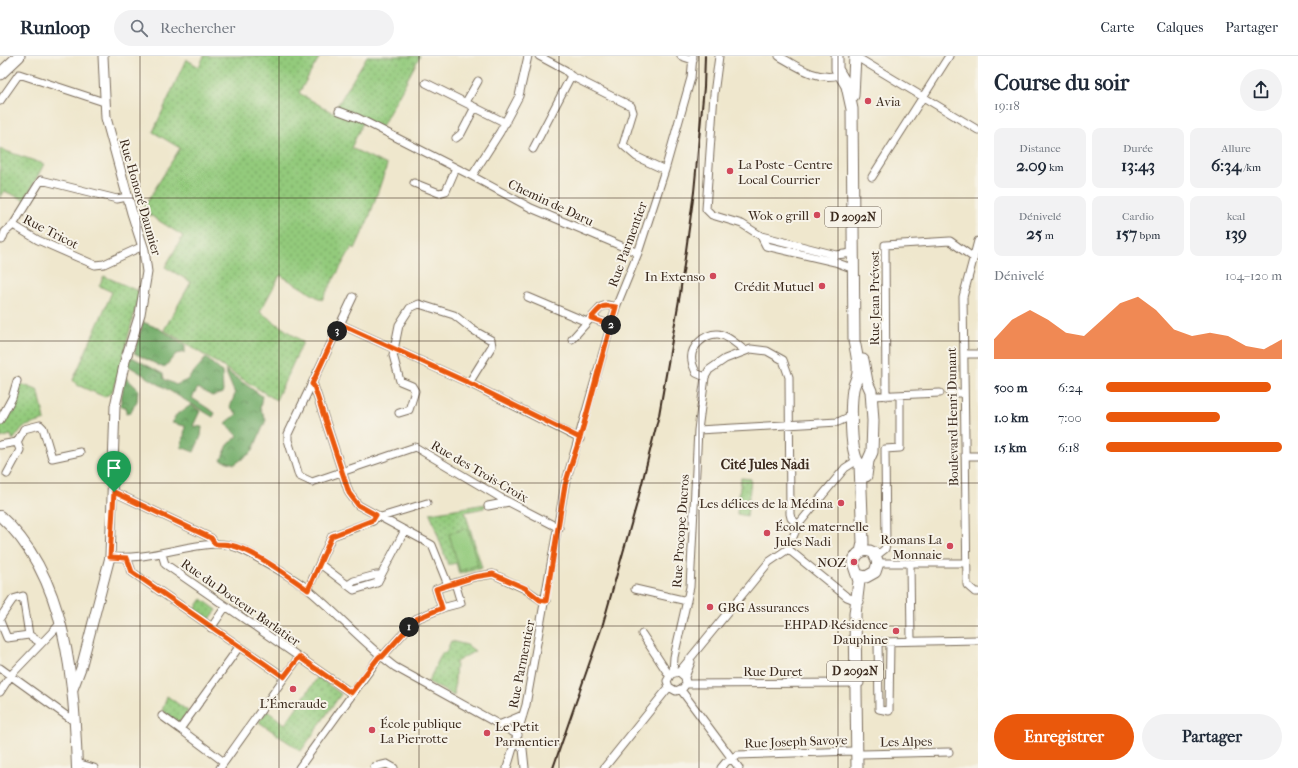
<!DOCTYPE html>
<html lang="fr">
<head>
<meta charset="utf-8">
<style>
  body { margin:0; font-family:"IM FELL French Canon",serif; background:#f2f2f3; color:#1f2937; height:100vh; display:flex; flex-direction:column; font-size:15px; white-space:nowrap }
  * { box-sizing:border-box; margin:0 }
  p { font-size:13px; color:#747a83 }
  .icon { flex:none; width:22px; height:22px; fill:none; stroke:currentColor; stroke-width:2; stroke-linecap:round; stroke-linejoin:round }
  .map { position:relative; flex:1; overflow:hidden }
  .drawer { display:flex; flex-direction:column; background:#fff; width:320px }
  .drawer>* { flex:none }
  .pin { position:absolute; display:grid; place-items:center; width:34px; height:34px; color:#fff; margin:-41px -17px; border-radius:50% 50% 50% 0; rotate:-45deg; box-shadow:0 0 4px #0007 }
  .pin .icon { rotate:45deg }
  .km { position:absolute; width:20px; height:20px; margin:-10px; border-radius:50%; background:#222; color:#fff; font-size:11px; line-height:20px; text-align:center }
  .round { display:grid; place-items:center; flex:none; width:42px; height:42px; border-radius:21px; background:#f2f2f3 }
  .overview { display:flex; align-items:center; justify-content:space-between; height:68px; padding:0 16px }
  h1 { font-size:22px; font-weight:800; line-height:30px }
  .metrics { display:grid; grid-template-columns:repeat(3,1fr); gap:6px; height:68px; padding:4px 16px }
  .metrics div { display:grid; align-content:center; border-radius:8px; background:#f2f2f3; text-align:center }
  .metrics b { font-size:17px; font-weight:800 }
  .metrics small { font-size:11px; font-weight:400 }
  .metrics p { font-size:11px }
  .chart { height:112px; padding:8px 16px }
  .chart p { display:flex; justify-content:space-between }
  .chart svg { width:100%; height:72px; margin-top:4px; fill:#ea580c; opacity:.7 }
  .button { display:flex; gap:8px; margin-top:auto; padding:8px 16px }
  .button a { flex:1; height:46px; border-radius:24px; background:#ea580c; color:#fff; font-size:16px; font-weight:800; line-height:46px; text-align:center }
  .button a+a { background:#f2f2f3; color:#1f2937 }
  ul { padding:0 16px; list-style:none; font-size:13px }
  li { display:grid; grid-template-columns:64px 48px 1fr; align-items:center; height:30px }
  li i { height:10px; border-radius:5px; background:#ea580c }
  header { display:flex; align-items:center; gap:24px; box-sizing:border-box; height:56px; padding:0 20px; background:#fff; border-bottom:1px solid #e0e1e3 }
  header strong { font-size:19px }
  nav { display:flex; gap:22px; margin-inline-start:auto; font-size:14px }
  .search { width:280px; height:36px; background:#f2f2f3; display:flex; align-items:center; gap:10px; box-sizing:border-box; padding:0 14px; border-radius:22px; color:#747a83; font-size:15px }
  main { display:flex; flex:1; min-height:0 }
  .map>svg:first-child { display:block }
</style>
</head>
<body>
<header>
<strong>Runloop</strong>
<div class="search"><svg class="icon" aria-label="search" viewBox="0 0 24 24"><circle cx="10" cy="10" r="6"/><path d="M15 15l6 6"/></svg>Rechercher</div>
<nav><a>Carte</a><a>Calques</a><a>Partager</a></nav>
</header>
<main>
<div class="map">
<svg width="978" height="712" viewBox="0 0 978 712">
  <defs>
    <pattern id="grass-dots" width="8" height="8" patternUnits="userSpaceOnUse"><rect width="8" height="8" fill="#93ca7c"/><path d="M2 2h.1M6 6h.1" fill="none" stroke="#79a465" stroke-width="1.8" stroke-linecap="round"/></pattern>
    <pattern id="forest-crowns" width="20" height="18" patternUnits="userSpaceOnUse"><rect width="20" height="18" fill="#76ae6c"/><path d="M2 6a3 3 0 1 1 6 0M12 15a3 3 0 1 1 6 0" fill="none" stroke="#628e58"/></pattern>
  </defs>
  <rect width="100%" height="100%" fill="#f7f3e8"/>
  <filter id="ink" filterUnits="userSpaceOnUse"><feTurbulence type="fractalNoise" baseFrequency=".025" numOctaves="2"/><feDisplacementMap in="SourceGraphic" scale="8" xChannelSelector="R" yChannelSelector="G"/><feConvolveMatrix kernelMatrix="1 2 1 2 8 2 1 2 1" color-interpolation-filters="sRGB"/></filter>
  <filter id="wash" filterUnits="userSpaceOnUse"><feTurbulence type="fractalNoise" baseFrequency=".012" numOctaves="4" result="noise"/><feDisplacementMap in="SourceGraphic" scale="16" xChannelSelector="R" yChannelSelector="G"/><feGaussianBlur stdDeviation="0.9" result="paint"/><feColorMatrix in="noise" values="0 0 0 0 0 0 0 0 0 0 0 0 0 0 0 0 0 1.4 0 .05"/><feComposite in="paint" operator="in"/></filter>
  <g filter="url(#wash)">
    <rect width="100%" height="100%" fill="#efe7cd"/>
    <path fill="url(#grass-dots)" stroke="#677a4d" d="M204,0H320L299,37L333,57L367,0H420L381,72L364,64L351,92L387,109L369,162L355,193L352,191L322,244L280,219L260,256L303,286L276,344L164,274L191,226L165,211L183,180L142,154L180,92L153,76L186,3L199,11Z
      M0,93L44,108L25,144L4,135L0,142Z
      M104,220L140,236L118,319L112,336L105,341L77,329L73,324L112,236L99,230Z
      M21,328L37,334L39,337L45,364L23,371L13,384L11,379L0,382V370Z
      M741,422L751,423L747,460L737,458Z
      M486,448L484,452L465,456L482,512L459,518L456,507L448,509L430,457Z
      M202,543L217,554L209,564L194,554Z
      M451,585L467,589L475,595L456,606L454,640L428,626L442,597L446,596Z
      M318,621L341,638L301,695L259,666L267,655L285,668Z
      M167,640L188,655L179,668L162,655Z"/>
    <path fill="url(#forest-crowns)" stroke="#586c45" d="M143,266L160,273L185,289V296L176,298L164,312L134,297Z
      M130,300L163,318L164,323L176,329L187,324L206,302L222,316L223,337L212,340L198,332L192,342L215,357L213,361L127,309Z
      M225,314L262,340L260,352L266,364L252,396L235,408L221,404L228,389L238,380L226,367L237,358L230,351L235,338Z
      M125,321L138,333L137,345L130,357L126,358V351L120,350Z
      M191,349L200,355L193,370L202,371L201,380L194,396L181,391L184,380L185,370L172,367L176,359Z"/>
    <path fill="#93ca7c" stroke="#677a4d" d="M467,472L478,509L460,515L449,478Z"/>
  </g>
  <g filter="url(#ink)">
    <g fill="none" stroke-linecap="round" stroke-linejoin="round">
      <g stroke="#7a6c5b" stroke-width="9">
        <path id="minor" d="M539,0L565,14L571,20L631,50L633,56L623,89L637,101L665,114
          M681,0L693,4
          M719,0L714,38L706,153L712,159L742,168L761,180L836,199L853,197
          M779,0C798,11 817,25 839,19
          M855,0L978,74
          M426,27L506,67
          M0,45L19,18L104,46
          M466,46L478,25
          M339,55L358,62L472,120L531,152L638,197
          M456,82L461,78L475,51
          M533,93L571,20
          M472,120L500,76L519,40L528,0
          M872,121L949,0
          M414,127L439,137L446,135L456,112
          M127,141L117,143L41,124L13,169L38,184L95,209L104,208L143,190
          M761,180L766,190L835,206L854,213
          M2,184L5,176L13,169
          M978,185L963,241L967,529L975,536H978
          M353,241L288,378V384L299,420L312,426L415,391L501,442L559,472
          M528,241L587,266
          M591,262L611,269
          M340,268L469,327L580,383
          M572,283L601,251L607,249L616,251
          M964,298H978
          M705,321L696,317C695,313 692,309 692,305C689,291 705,278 717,278C726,278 738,289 744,294
          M312,328L314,330L349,437L358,449L432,489L448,529
          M950,337H964
          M872,340L940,337
          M886,340L885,189L950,185L974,202
          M399,357L409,354L415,335L412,330L400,325L393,299L399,269L410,252L419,248L454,259L473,274L491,284L492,290L469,327
          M0,364L12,342L17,325
          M698,374L838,366L853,359
          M0,389L17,386L24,373L40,369L43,372L52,402L80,396
          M965,400H978
          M7,418L20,394L17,386
          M114,436L211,482L215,488
          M488,450L509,446
          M381,461L427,447
          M788,493L847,541L860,546
          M162,498L165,508L351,637
          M876,500L885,493L886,489L885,393L900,392V340
          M110,501C149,504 179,490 215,488C233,487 248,496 263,505C279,514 295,523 309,534C339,559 364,588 395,611L518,679
          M127,502L132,516L284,621
          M878,507H966
          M910,507L911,584
          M320,508L354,534L377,527L405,474
          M455,527L474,521L493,518L525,533L541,544L546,545
          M455,527L461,547L442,552L436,533Z
          M348,529L354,525L376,519H380
          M308,533L332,480L373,465L377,459
          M635,533L687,545
          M0,562L13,543L23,540L29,579
          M0,565L7,582L29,579L41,587
          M211,572L226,550
          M642,578L669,619
          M890,586L889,655L879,653L878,586L978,584
          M382,601L416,563L442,552
          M0,612L75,666
          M679,616L769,506L788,493L798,469L845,412L856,405
          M673,617L674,601L690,531L698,374L705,321L709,314L725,303L751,293L767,295L783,304L789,321L790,458L791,462L798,469
          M685,621L679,616L671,618L667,625L669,631L676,635L683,632L686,628L685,621L691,606
          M686,628L860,627
          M681,634L739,712
          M0,636L11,619L60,568
          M162,660L180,673
          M499,669L523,659
          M516,684L523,693L525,712
          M224,706L180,673L239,591
          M77,707L94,712
          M374,711L387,708L394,712
          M220,712L299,601
          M299,712L380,600
          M507,712L526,649L565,429L616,251L638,197L665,114L691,22L693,0
          M604,712L669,631
          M721,712L726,706L737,699L853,695L862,698L949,696"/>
      </g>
      <g stroke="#7a6c5b" stroke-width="11">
        <path id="tertiary" d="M73,633L81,612L110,501L115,350L125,305L140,258L147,216L144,194L132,157L106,62L103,0"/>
      </g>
      <g stroke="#7a6c5b" stroke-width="12">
        <path id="secondary" d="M0,460C68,520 74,628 77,712"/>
      </g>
      <g stroke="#7a6c5b" stroke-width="13">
        <path id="primary" d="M837,0V13L847,30L852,53L854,285C856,295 859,306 858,316C858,322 854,327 853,333C851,346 849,401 860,408L863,487L861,496
          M0,18L19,0
          M853,40L855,0
          M863,304L867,326L871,335L873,365L872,396L868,405L866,420
          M857,712L855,558L859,525L853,507C856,497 864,491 874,497L878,507L875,516L866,521L858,519"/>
      </g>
      <use href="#minor" stroke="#fff" stroke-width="7"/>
      <use href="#tertiary" stroke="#fff" stroke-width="9"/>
      <use href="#secondary" stroke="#fff" stroke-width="10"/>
      <use href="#primary" stroke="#fff" stroke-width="11"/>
      <path stroke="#3b2a1e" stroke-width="2" d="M553,712L602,571L637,447L659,359L680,238L694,136L704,31L705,0"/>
    </g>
  </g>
  <g fill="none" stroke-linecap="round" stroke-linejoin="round" filter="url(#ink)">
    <g stroke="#fff" stroke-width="8">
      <path id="route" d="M114,436L110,501L127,502L132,516L284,621L299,601L351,637L378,602L380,600L382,601L416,563L442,552L436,533L474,521L493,518L525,532L540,544L546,545L565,429C571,408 578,389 584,368L611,269L591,262C601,251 601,248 616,251C603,295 592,339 580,382L469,327L340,268L312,328L314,330L349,437L358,449L376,459L373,464L332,480L308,534C290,521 252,493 230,489C226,488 220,488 215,488L211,482L114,436"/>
    </g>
    <use href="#route" stroke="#ea580c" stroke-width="5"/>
  </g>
  <path fill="none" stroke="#3b2a1e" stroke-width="1" stroke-opacity="0.55" d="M140,0V712M279,0V712M419,0V712M559,0V712M699,0V712M838,0V712M0,142H978M0,285H978M0,427H978M0,570H978"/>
  <g fill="#d1495b" stroke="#f7f3e8" stroke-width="1.5">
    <circle cx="868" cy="45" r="4"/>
    <circle cx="730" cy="115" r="4"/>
    <circle cx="817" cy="159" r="4"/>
    <circle cx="713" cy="220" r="4"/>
    <circle cx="822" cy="230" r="4"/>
    <circle cx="841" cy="447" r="4"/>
    <circle cx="767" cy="477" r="4"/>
    <circle cx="950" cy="490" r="4"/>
    <circle cx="854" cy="506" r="4"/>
    <circle cx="710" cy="551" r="4"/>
    <circle cx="896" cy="575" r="4"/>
    <circle cx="293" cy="633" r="4"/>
    <circle cx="372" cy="674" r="4"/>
    <circle cx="487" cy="677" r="4"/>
  </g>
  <g text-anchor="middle" stroke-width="4" stroke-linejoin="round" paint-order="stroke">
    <g fill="#f7f3e8" stroke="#73665b" stroke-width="1">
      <rect x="825" y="151" width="56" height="20" rx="3"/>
      <rect x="827" y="605" width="56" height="20" rx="3"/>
    </g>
    <g font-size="12" font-weight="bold" fill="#3b2a1e">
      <text x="853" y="165">D 2092N</text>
      <text x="855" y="619">D 2092N</text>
    </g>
    <g font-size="13" fill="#3b2a1e" stroke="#f7f3e8" text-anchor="end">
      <text x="876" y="50" text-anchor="start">Avia</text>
      <text x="738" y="113" text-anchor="start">La Poste - Centre<tspan x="738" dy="15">Local Courrier</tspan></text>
      <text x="809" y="164">Wok o grill</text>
      <text x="705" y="225">In Extenso</text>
      <text x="814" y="235">Crédit Mutuel</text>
      <text x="833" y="452">Les délices de la Médina</text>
      <text x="775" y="475" text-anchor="start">École maternelle<tspan x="775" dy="15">Jules Nadi</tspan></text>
      <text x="942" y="488">Romans La<tspan x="942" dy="15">Monnaie</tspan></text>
      <text x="846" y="511">NOZ</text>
      <text x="718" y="556" text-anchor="start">GBG Assurances</text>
      <text x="888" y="573">EHPAD Résidence<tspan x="888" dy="15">Dauphine</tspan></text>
      <text x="293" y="652" text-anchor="middle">L'Émeraude</text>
      <text x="380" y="672" text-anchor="start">École publique<tspan x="380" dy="15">La Pierrotte</tspan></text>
      <text x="495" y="675" text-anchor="start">Le Petit<tspan x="495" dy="15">Parmentier</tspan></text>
    </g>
    <g font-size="13" fill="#3b2a1e" stroke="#f7f3e8">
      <text transform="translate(141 141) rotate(74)" y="5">Rue Honoré Daumier</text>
      <text transform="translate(551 146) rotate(25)" y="5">Chemin de Daru</text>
      <text transform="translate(51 175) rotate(27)" y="5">Rue Tricot</text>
      <text transform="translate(627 188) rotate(-70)" y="5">Rue Parmentier</text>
      <text transform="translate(874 242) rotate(-90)" y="5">Rue Jean Prévost</text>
      <text transform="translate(952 361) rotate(-91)" y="5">Boulevard Henri Dunant</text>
      <text transform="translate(480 415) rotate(30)" y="5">Rue des Trois-Croix</text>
      <text transform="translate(680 475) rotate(-86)" y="5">Rue Procope Ducros</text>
      <text transform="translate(241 546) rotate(35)" y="5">Rue du Docteur Barlatier</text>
      <text transform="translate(521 608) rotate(-79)" y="5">Rue Parmentier</text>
      <text x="773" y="620">Rue Duret</text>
      <text transform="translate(796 685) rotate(-2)" y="5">Rue Joseph Savoye</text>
      <text transform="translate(906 685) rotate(-1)" y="5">Les Alpes</text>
    </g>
    <g font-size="14" font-weight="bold" fill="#3b2a1e" stroke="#f7f3e8">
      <text x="765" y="413">Cité Jules Nadi</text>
    </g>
  </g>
</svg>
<div class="pin" style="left:114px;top:436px;background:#1e9e55"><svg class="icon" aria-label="arrive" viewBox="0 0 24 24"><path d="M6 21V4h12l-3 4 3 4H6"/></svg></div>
<b class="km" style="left:409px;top:571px">1</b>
<b class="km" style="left:611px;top:269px">2</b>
<b class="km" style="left:337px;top:275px">3</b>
</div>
<section class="drawer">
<div class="overview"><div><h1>Course du soir</h1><p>19:18</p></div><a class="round"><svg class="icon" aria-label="share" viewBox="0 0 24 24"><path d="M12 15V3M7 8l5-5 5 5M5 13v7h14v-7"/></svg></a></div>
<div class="metrics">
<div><p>Distance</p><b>2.09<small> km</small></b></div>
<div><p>Durée</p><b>13:43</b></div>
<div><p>Allure</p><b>6:34<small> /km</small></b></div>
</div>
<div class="metrics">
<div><p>Dénivelé</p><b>25<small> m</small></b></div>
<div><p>Cardio</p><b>157<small> bpm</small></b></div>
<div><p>kcal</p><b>139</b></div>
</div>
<div class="chart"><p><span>Dénivelé</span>104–120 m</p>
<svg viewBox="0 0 160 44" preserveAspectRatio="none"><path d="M0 44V32L10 20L20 14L30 20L40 28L50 30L60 20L70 10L80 6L90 14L100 26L110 30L120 28L130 30L140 36L150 38L160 32V44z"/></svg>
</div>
<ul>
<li><b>500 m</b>6:24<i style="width:94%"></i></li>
<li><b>1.0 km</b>7:00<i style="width:65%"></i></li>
<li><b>1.5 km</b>6:18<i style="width:100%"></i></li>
</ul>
<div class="button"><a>Enregistrer</a><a>Partager</a></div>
</section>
</main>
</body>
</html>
